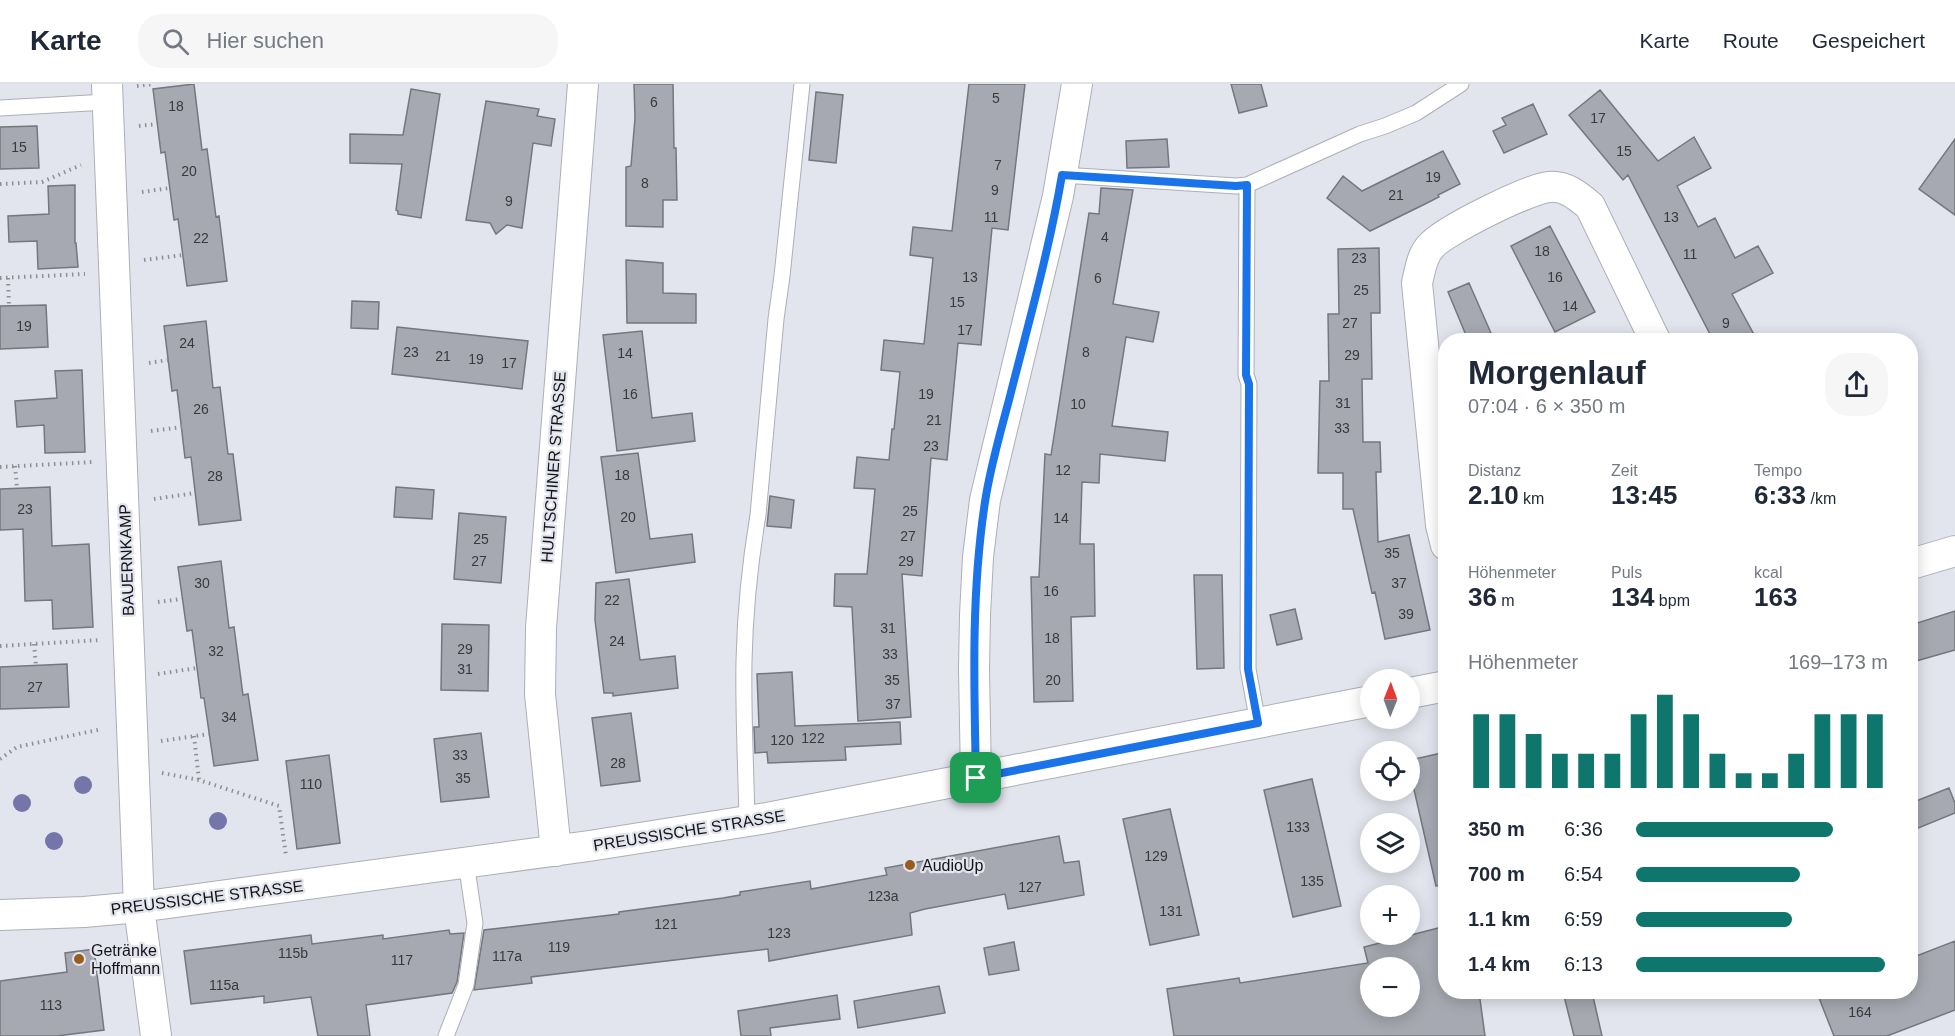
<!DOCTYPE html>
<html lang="de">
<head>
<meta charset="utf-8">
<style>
  body { margin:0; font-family:Arial,sans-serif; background:#f6f6f7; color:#1f2937; height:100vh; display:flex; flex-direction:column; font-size:22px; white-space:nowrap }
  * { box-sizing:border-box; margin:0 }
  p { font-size:20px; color:#747a83 }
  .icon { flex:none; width:33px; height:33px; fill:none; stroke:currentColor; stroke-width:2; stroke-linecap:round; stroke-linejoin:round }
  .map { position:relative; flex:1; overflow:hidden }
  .sheet { position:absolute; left:1438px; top:249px; width:480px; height:666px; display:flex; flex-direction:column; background:#fff; border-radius:24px; box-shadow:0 3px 15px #0003 }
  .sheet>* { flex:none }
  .needle { width:39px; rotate:1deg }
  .buttons { position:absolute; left:1360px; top:585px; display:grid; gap:12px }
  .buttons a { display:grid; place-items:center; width:60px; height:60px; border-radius:50%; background:#fff; box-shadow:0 3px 15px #0003; font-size:30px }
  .pin { position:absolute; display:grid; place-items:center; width:51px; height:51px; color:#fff; margin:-26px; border-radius:12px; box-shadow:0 3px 9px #0006 }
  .round { display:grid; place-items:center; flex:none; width:63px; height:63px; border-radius:24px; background:#f6f6f7 }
  .headline { display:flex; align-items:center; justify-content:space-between; height:102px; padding:0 30px }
  h1 { font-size:33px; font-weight:700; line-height:45px }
  .figures { display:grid; grid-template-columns:repeat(3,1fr); gap:9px; height:102px; padding:6px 30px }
  .figures div { display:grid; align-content:center }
  .figures b { font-size:26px; font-weight:700 }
  .figures small { font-size:16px; font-weight:400 }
  .figures p { font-size:16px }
  .chart { height:168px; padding:12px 30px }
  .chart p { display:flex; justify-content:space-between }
  .chart svg { width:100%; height:108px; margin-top:6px; stroke:#0f766e; stroke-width:6 }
  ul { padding:0 30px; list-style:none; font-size:20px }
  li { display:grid; grid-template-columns:96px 72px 1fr; align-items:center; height:45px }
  li i { height:15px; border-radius:8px; background:#0f766e }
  header { display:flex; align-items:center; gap:36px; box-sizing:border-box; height:84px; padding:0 30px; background:#fff; border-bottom:2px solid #e0e1e3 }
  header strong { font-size:28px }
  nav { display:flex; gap:33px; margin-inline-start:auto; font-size:21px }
  .search { width:420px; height:54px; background:#f6f6f7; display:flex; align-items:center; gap:15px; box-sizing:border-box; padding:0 21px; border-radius:24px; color:#747a83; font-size:22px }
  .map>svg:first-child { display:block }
</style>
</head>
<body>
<header>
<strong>Karte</strong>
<div class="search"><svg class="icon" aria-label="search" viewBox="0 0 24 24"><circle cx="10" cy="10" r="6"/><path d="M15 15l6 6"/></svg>Hier suchen</div>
<nav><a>Karte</a><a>Route</a><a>Gespeichert</a></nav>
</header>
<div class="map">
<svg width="1955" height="952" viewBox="0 0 1955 952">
  <rect width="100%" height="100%" fill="#e3e5ee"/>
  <path fill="#a7a9b2" stroke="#74777e" stroke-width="1.5" fill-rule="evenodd" d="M194,0L202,66L207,65L216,133L219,132L227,197L187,202L178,135L174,136L165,68L161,69L153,5Z
    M634,0H673L674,64H676L677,116H663V143L626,142V83L631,82L635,34Z
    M969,0H1025L1008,146L992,144L981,261L958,259L947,376L931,374L922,492L902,490L911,633L858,637L852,523L834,522L835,490H867L875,405L854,404L857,373L889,376L892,345H894L900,288L881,286L884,256L924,260L933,174L910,171L913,143L952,147Z
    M1231,0H1261L1267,22L1239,29Z
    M411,5L440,10L421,134L398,130V127L396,126L402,80L350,79V50L403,51Z
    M1600,6L1658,77L1694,53L1711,84L1677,102L1698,143L1715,134L1735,174L1758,162L1773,189L1732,210L1757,256H1713L1628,91L1623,96L1569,31Z
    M816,8L843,11L836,79L809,76Z
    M486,17L539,25L537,32L555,35L551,62L533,59L522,144L507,141L496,150L490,139L466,136Z
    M1533,20L1547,50L1504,69L1493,47L1506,41L1502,34Z
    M37,42L39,84L0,85V43Z
    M1167,55L1169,83L1127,84L1126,57Z
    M1955,55V131L1919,105Z
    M1443,67L1460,100L1438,111L1439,113L1425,120L1370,147L1327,114L1343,92L1362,107Z
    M75,101V159H76L78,183L38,185L37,157L9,158L8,132L49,130L48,102Z
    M1101,104L1133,106L1113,220L1159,228L1153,258L1126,253L1112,342L1168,348L1165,377L1100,370L1099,399L1082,398L1080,460H1094L1095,532L1071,533L1073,617L1034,618L1031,493H1039L1045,370L1051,371L1089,129L1099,130Z
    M1550,142L1595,228L1555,248L1511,162Z
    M1379,164L1380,229H1371L1372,295H1362L1363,358H1380L1381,388H1376L1378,458L1409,451L1430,546L1385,555L1375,508L1372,509L1353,425H1343V389H1318L1320,297H1329L1328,230H1339L1338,165Z
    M626,176L663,179V209L696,210V239H627Z
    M1469,199L1494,256H1468L1448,208Z
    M352,217L379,218L378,245L351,244Z
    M46,221L48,263L0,265V222Z
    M206,237L213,304L220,303L228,370H233L241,436L199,441L191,373L185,374L177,306L172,307L164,242Z
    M397,243L528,257L522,305L392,290Z
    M642,247L652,334L692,329L695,357L617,367L603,251Z
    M82,286L85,368L45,369L44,341L17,343L15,317L57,314L55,287Z
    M638,369L650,455L692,450L695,478L616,489L601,373Z
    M50,403L52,462L89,460L93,543L53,545L52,516L25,517L23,445L0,446V405Z
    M396,403L434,406L432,435L394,433Z
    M770,412L794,416L791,444L767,442Z
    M459,429L506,433L501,499L454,495Z
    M221,477L229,544L234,543L243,611L248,610L258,676L214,682L204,614H201L192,546L187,547L178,483Z
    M1194,491H1222L1224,584L1197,585Z
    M629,495L640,576L675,572L678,604L613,612V609H604L595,536L596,499Z
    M1295,525L1302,555L1277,561L1270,531Z
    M1955,527V566L1916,577L1911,561V541Z
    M442,540L489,541L488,607L441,606Z
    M67,580L69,623L0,625V583Z
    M792,588L795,642L900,638L901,660L845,663L846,676L768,679L767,668L755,669L754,643H759L757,590Z
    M631,629L640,697L601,702L592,634Z
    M481,649L489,713L441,718L434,655Z
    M1446,668V801L1436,802L1410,688V676Z
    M329,671L340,759L297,765L286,677Z
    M1312,695L1341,822L1293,833L1264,706Z
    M1949,704L1955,719V729L1911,747V719Z
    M1170,725L1199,851L1150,861L1123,735Z
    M1059,752L1064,779L1079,777L1084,811L1008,825L1005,810L925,825L910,829L912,851L769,877L768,865L531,893L532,899L474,906L484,846L619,830V828L723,814L740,811V808L810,797L811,805L887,791L885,784Z
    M1446,842V908H1479L1485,952H1174L1167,905L1239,894L1240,899L1368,879L1364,863ZM1371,884H1410V922H1371Z
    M449,846L450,850L464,849L457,898L452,909L366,921L370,952H318L311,913L264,919V912L191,920L184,867L311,851L312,860L383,851V855Z
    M1955,857V926L1887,952H1834L1819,914L1836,908H1911V874Z
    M1014,858L1019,886L989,891L984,864Z
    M94,865L104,946L57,952H0V897L67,888L65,869Z
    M939,902L945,929L858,944L854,917Z
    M1563,908H1592L1602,952H1574Z
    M837,911L840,935L770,944L771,952H741L738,927Z"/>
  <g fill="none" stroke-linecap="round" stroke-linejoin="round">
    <g stroke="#adafb7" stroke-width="17">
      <path id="lane" d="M0,24L107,18
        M1062,91L1236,102L1247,101L1360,50L1385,42L1416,29L1461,0
        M1247,101L1246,291L1249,300L1248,585L1258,639
        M747,738C746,684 743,631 744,577C745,528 750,479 758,431L776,235L782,192L802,0
        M446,952L466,901L475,839L466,778"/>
    </g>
    <g stroke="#adafb7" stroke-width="32">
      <path id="street" d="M107,0L139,823L156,952
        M1446,461L1441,441L1417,199C1420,186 1422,170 1432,161C1446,146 1528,105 1549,103C1565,101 1578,112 1590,122L1655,256
        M1911,480L1955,467
        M1410,609L1446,602
        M976,694L974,585L975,531L978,473L985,416L1058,112L1077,0
        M556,767L540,610L541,544L583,0
        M0,831L84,828L139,823L589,762L767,734L1371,617"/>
    </g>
    <path stroke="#8e8f95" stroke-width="4" stroke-dasharray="1.5 4.5" stroke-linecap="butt" d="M137,2L152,0
      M139,42L157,40
      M0,100L42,98L81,81
      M142,108L170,104
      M144,176L183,171
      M0,194L85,190
      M8,194L9,222
      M149,279L168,276
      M151,347L182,343
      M15,382L17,405
      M0,383L93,378
      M154,415L195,409
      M158,518L182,515
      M34,560L36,582
      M0,562L100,556
      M158,590L197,584
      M194,652L199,696
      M161,657L209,650
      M0,675L17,663L102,645
      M162,689L199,696L279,722L286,772"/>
    <use href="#lane" stroke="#fff" stroke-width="15"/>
    <use href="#street" stroke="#fff" stroke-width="30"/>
  </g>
  <g fill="#7475a9">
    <circle cx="83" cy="701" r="9"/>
    <circle cx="22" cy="719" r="9"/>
    <circle cx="218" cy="737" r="9"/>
    <circle cx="54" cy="757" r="9"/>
  </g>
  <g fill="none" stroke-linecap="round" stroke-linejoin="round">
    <g stroke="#fff" stroke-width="12">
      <path id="route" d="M1062,91L1236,102L1247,101L1246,291L1249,300L1248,585L1258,639L976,694C974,602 971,509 985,418C990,384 1000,350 1009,316C1028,241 1049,167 1062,91Z"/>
    </g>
    <use href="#route" stroke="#1a73e8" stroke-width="8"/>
  </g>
  <g fill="#985c1e" stroke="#e3e5ee" stroke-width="2">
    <circle cx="910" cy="781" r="6"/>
    <circle cx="79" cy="875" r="6"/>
  </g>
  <g text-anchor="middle" stroke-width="4.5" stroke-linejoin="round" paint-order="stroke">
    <g font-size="14" fill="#39393e">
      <text x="996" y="19">5</text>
      <text x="654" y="23">6</text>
      <text x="176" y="27">18</text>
      <text x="1598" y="39">17</text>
      <text x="19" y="68">15</text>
      <text x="1624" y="72">15</text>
      <text x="998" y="86">7</text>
      <text x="189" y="92">20</text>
      <text x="1433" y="98">19</text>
      <text x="645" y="104">8</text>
      <text x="995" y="111">9</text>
      <text x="1396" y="116">21</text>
      <text x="509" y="122">9</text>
      <text x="991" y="138">11</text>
      <text x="1671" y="138">13</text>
      <text x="1105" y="158">4</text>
      <text x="201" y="159">22</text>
      <text x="1542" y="172">18</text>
      <text x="1690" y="175">11</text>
      <text x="1359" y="179">23</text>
      <text x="970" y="198">13</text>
      <text x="1555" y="198">16</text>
      <text x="1098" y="199">6</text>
      <text x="1361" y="211">25</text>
      <text x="957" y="223">15</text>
      <text x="1570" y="227">14</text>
      <text x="1350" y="244">27</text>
      <text x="1726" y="244">9</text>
      <text x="24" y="247">19</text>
      <text x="965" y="251">17</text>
      <text x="187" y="264">24</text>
      <text x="411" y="273">23</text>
      <text x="1086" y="273">8</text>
      <text x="625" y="274">14</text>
      <text x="1352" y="276">29</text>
      <text x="443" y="277">21</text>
      <text x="476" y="280">19</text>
      <text x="509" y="284">17</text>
      <text x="630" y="315">16</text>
      <text x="926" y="315">19</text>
      <text x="1343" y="324">31</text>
      <text x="1078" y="325">10</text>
      <text x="201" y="330">26</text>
      <text x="934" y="341">21</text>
      <text x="1342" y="349">33</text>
      <text x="931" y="367">23</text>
      <text x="1063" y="391">12</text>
      <text x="622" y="396">18</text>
      <text x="215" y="397">28</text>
      <text x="25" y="430">23</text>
      <text x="910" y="432">25</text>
      <text x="628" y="438">20</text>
      <text x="1061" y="439">14</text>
      <text x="908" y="457">27</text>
      <text x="481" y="460">25</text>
      <text x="1392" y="474">35</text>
      <text x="479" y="482">27</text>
      <text x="906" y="482">29</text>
      <text x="202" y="504">30</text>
      <text x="1399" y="504">37</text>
      <text x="1051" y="512">16</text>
      <text x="612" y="521">22</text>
      <text x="1406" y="535">39</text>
      <text x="888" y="549">31</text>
      <text x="1052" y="559">18</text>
      <text x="617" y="562">24</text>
      <text x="465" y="570">29</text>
      <text x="216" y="572">32</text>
      <text x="890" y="575">33</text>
      <text x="465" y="590">31</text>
      <text x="892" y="601">35</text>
      <text x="1053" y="601">20</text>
      <text x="35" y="608">27</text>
      <text x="893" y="625">37</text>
      <text x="229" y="638">34</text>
      <text x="813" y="659">122</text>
      <text x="782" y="661">120</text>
      <text x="460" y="676">33</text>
      <text x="618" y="684">28</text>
      <text x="463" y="699">35</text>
      <text x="311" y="705">110</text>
      <text x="1298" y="748">133</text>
      <text x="1156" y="777">129</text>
      <text x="1312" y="802">135</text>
      <text x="1030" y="808">127</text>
      <text x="883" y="817">123a</text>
      <text x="1171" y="832">131</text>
      <text x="666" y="845">121</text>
      <text x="779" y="854">123</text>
      <text x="559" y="868">119</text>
      <text x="293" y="874">115b</text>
      <text x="507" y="877">117a</text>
      <text x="402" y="881">117</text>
      <text x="224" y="906">115a</text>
      <text x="51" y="926">113</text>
      <text x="1860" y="933">164</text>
    </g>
    <g font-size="16" fill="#141417" stroke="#e3e5ee">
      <text transform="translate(553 383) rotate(-86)" y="6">HULTSCHINER STRASSE</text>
      <text transform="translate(126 476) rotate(-92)" y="6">BAUERNKAMP</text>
      <text transform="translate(689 746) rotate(-9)" y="6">PREUSSISCHE STRASSE</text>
      <text transform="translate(207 813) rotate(-7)" y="6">PREUSSISCHE STRASSE</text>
    </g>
    <g font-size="16" fill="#141417" stroke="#e3e5ee" text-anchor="start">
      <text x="922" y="787">AudioUp</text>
      <text x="91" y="872">Getränke<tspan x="91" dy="18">Hoffmann</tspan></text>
    </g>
  </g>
</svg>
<div class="buttons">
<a><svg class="needle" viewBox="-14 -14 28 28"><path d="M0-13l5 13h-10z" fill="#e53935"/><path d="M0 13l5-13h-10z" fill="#747a83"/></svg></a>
<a><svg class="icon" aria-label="locate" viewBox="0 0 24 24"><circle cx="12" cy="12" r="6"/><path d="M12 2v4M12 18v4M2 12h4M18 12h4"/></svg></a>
<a><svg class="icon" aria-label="layers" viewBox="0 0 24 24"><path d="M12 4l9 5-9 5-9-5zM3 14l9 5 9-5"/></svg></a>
<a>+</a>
<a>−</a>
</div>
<div class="pin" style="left:976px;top:694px;background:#1e9e55"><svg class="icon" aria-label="arrive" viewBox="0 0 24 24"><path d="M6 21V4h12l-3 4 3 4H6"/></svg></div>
<section class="sheet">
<div class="headline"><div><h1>Morgenlauf</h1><p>07:04 · 6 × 350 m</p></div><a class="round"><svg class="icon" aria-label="share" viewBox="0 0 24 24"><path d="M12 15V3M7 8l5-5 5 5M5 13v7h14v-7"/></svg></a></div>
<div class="figures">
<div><p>Distanz</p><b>2.10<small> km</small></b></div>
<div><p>Zeit</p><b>13:45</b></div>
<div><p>Tempo</p><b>6:33<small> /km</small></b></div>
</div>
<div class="figures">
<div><p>Höhenmeter</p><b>36<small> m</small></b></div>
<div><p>Puls</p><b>134<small> bpm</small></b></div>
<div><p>kcal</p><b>163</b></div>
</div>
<div class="chart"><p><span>Höhenmeter</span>169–173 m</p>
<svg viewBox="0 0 160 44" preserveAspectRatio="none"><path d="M5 44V14M15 44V14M25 44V22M35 44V30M45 44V30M55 44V30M65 44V14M75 44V6M85 44V14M95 44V30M105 44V38M115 44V38M125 44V30M135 44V14M145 44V14M155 44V14"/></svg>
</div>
<ul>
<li><b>350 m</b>6:36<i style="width:78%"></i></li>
<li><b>700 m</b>6:54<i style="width:65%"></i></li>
<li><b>1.1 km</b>6:59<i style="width:62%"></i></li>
<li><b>1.4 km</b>6:13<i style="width:99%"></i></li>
</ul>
</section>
</div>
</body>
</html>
